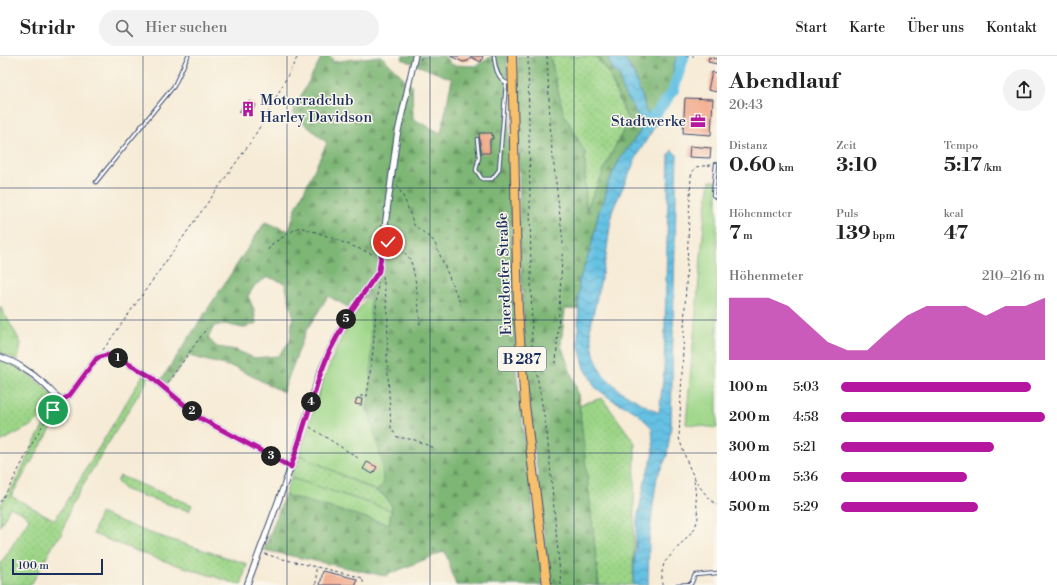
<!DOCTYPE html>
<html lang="de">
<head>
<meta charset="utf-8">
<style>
  body { margin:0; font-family:"Libre Bodoni",serif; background:#f2f2f2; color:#222; height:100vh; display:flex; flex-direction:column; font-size:15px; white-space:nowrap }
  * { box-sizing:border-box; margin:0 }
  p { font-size:13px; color:#767676 }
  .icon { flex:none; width:22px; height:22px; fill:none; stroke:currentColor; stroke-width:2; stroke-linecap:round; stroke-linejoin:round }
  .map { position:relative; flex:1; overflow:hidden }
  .side { display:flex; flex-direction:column; background:#fff; width:340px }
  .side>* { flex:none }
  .scale { position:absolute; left:12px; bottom:10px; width:91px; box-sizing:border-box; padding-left:4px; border:2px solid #1b2f5e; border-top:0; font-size:11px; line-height:14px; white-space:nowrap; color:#1b2f5e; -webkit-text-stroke:3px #fbf7ec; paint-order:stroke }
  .pin { position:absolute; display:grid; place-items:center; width:34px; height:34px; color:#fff; margin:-17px; border:2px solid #fff; border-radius:50%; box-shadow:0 1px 4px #0007 }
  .km { position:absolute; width:20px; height:20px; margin:-10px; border-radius:50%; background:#222; color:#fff; font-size:11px; line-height:20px; text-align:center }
  .round { display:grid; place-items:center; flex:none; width:42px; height:42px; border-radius:21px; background:#f2f2f2 }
  .head { display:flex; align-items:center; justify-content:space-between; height:68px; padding:0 12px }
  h1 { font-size:22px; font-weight:700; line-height:30px }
  .metrics { display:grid; grid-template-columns:repeat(3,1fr); gap:6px; height:68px; padding:4px 12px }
  .metrics div { display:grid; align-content:center }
  .metrics b { font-size:20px; font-weight:700 }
  .metrics small { font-size:11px; font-weight:400 }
  .metrics p { font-size:11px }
  .chart { height:112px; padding:8px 12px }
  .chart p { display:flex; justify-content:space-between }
  .chart svg { width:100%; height:72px; margin-top:4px; fill:#b5179e; opacity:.7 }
  ul { padding:0 12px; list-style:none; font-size:13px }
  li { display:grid; grid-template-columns:64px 48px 1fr; align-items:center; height:30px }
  li i { height:10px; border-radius:5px; background:#b5179e }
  header { display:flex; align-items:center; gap:24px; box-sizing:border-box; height:56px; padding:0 20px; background:#fff; border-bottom:1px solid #e0e0e0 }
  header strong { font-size:19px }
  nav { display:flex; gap:22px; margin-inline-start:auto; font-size:14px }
  .search { width:280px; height:36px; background:#f2f2f2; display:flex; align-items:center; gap:10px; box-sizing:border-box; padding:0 14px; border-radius:22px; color:#767676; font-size:15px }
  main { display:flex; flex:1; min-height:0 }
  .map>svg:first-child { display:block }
</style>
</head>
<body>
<header>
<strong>Stridr</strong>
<div class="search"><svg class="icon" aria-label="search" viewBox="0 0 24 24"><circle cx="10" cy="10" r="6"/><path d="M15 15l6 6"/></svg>Hier suchen</div>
<nav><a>Start</a><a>Karte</a><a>Über uns</a><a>Kontakt</a></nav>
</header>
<main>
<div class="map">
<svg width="717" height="529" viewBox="0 0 717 529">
  <defs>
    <pattern id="grass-dots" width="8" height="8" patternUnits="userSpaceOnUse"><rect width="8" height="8" fill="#9cd587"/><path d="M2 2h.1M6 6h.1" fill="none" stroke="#86b777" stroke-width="1.8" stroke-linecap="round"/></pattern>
    <pattern id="forest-firs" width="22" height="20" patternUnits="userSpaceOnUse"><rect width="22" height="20" fill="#7db674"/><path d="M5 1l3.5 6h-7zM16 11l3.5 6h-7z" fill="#669462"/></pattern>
    <pattern id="park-crowns" width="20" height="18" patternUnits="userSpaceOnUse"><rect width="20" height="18" fill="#9cd587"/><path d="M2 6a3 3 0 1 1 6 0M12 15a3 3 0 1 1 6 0" fill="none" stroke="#86b777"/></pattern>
    <pattern id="water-waves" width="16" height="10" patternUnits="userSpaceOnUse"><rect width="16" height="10" fill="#65c1e3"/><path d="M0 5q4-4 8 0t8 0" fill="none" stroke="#529dbb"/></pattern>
  </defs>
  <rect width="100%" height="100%" fill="#fbf7ec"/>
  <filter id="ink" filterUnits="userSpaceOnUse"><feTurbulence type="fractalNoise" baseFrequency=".025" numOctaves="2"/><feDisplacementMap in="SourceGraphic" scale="8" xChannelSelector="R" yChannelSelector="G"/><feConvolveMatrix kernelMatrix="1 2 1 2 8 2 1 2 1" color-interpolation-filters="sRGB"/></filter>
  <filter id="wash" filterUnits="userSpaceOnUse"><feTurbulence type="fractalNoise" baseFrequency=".012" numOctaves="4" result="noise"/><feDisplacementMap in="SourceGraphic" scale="16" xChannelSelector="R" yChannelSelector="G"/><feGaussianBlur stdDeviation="0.9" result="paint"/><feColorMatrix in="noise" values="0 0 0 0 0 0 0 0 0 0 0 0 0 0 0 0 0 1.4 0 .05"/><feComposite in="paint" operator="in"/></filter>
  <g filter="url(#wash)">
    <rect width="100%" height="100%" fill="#f6ebd6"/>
    <path fill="url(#grass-dots)" stroke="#5c8272" d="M550,0H596L609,18L628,65L609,103L586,155L585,97L563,56Z
      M0,302C23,312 40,327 58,344L34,368L0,386Z
      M143,319L149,321L73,445L61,479L55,486L31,529H0V509L29,463L25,458L10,451L0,470C0,464 0,454 1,449C4,440 11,433 16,425C26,406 48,349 69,343L11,440L55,464Z
      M602,342L635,387L633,529H599L579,349Z
      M300,399L384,439L392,451L391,454L291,422Z
      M120,420L192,449L189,455L125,434L117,426Z
      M100,457L147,476L247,508L241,529L155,502L93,478Z"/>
    <path fill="url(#forest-firs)" stroke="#4c7269" fill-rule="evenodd" d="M322,0H330L333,3L331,6L381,0L412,30L413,63L441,77L452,23L402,3L403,0H444L453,9L476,10L492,0H507L516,315L543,529H456L445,495L385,520L264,494L285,439L389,468L392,451L384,439L300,399L322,325L370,319V238L350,252L328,240L306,275L283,336L236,312L189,300L167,328L161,324L265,166L289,175L296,152L327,87L292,57ZM268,221L285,227L293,259L290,285L278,300L254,302L236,294L217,291L208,282L214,270L225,268L243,272L256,267L254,254L248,240L255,229Z
      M518,0H550L563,56L585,97L586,154L609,103L628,65L609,18L596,0H607L613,14L620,20L639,61L640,76L620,103L608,127L605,142L599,155L591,192L579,225L578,253H565L561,289L578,337L599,529H550L527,326L520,190Z
      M622,0H678L674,8L672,31L651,60L646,56L634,17Z"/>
    <path fill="url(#park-crowns)" stroke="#5c8272" d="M0,250L21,287L18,305L0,296Z"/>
    <path fill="#9cd587" stroke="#5c8272" d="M710,125H717V372L686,368L705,157Z
      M370,238C370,269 375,327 366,354L369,356L382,405L383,429L376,435L300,399C317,342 332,286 370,238Z
      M291,422L391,454L389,468L285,439Z"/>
    <path fill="url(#water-waves)" stroke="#4078a0" d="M607,0H622C635,17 641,35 646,56L651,60L660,53L657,67L639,96L612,155L606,200L590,273L594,298L601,316L620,335L659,357L664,315L669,99L672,94L677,99L671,370L667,400L657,421L653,449L649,484L648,529H633L637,464L646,420L654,397L652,372L636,356L611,343L595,331L585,312L578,288L579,225L591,192L599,155L605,142L608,127L620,103L640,76L639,61L623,36L620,20L613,14Z
      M678,0H687L677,33L672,31L674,8Z"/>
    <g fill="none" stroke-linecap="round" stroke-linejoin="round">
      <path stroke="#65c1e3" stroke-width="11" d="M651,64L673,35L684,0"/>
    </g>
    <g id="blocks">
      <path fill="#f2ab8d" d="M450,0H483L481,6L471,1L468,5L463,6Z
        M709,1L717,3V8L708,6Z
        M712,16L717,17V36L708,34Z
        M685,42L713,43L711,79L683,77Z
        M249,45L256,49L252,55L250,54L246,60L239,56L243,50L245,52Z
        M479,77H492L493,83H490V97H481Z
        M690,90L711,92L710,102L689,101Z
        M357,342L362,343L361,349L355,348Z
        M367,406L377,411L373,418L363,413Z
        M323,515L357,523L356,529H320Z"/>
    </g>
  </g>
  <g filter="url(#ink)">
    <use href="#blocks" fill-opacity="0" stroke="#3c4b70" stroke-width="1"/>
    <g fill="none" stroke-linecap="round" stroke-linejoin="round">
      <g stroke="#3c4b70" stroke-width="4.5">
        <path id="service" d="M494,0C495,10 497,23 507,27
          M477,83L479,101L476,114L482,123H492L499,114L506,27
          M716,108L713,139L717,142
          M96,126L174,30L188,0
          M677,529L691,528L695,519L717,517"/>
      </g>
      <g stroke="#3c4b70" stroke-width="7">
        <path id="minor" d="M0,301C14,305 32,317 43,327C50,333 54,340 62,344L69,340L97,302L106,299L114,300L150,320L200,362L291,411
          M247,529L291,411L319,319L329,296L349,258L379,215L397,80L415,0"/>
      </g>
      <g stroke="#3c4b70" stroke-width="10">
        <path id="primary" d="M512,0L518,255L525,349L547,529"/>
      </g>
      <path stroke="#3c4b70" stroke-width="1" stroke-dasharray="3 3" stroke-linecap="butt" d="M528,0L532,290L547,377L561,529
        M547,0L551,85L563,186L556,308
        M686,0H694
        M420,4L423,0
        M711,109L695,111L691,120L679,382C687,407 695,432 717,449
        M397,129L405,144L414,169L434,185L461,249
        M389,187C396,189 405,196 409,202C416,213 419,255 420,269
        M268,194L272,188L299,171L319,177L375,199
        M383,220L388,257L387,302L391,372L397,381L415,384L434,392
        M103,294L250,87L264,64L298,0
        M168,326L207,272
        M360,340H367L373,296L378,226
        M310,371L358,402
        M0,446C21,415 33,377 58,349
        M265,498C298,508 330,513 362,522L364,529
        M316,513V529
        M662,529V516L664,507L695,472L698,462L694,423"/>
      <use href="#service" stroke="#fff" stroke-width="2.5"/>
      <use href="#minor" stroke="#fff" stroke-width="5"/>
      <use href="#primary" stroke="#f7c06c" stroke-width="8"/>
    </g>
  </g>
  <g fill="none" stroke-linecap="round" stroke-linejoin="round" filter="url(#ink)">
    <g stroke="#fff" stroke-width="8">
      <path id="route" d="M53,354L62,344L69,340L97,302L106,299L114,300L150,320L200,362L291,411L320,319L329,296L349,258L379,215L383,184L388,186"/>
    </g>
    <use href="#route" stroke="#b5179e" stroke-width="5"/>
  </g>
  <path fill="none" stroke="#1b2f5e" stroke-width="1" stroke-opacity="0.55" d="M143,0V529M287,0V529M430,0V529M574,0V529M0,132H717M0,264H717M0,397H717"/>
  <defs>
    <g id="building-bare" transform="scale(1.2)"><path d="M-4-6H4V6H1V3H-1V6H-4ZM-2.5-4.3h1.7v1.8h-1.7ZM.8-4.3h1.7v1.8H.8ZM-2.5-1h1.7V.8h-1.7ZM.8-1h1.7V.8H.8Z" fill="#b5179e" stroke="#fbf7ec" stroke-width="2.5" paint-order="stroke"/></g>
    <g id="office-bare" transform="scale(1.2)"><path d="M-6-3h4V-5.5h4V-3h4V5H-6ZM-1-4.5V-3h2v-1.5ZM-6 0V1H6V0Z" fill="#b5179e" stroke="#fbf7ec" stroke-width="2.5" paint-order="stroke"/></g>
  </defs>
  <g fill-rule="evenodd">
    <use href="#building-bare" x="248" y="53"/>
    <use href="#office-bare" x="698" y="65"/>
  </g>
  <g text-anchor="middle" stroke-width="3" stroke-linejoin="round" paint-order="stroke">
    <rect fill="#fbf7ec" stroke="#5e6b89" stroke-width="1" x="498" y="291" width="48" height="24" rx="3"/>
    <g font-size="14" font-weight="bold" fill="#1b2f5e">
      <text x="522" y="308">B 287</text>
    </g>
    <g font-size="15" fill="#1b2f5e" stroke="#fbf7ec" text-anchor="start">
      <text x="260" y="49">Motorradclub<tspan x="260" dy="17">Harley Davidson</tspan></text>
      <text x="686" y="70" text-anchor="end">Stadtwerke</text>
    </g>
    <g font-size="15" fill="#1b2f5e" stroke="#fbf7ec">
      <text transform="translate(504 218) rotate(-92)" y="5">Euerdorfer Straße</text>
    </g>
  </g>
</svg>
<div class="scale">100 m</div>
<div class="pin" style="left:53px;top:354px;background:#1e9e55"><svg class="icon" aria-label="arrive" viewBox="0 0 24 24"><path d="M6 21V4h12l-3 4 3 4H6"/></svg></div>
<div class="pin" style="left:388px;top:186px;background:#d93025"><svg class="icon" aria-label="check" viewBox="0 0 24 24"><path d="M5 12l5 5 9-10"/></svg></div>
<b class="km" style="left:118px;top:302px">1</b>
<b class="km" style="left:192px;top:355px">2</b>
<b class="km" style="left:271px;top:400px">3</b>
<b class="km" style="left:311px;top:346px">4</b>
<b class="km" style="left:346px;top:263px">5</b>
</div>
<section class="side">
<div class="head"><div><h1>Abendlauf</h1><p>20:43</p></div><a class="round"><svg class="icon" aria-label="share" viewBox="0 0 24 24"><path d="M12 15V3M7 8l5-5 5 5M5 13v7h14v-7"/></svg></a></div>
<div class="metrics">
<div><p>Distanz</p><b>0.60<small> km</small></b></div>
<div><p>Zeit</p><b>3:10</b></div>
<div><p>Tempo</p><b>5:17<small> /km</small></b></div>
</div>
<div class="metrics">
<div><p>Höhenmeter</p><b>7<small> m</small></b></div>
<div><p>Puls</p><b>139<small> bpm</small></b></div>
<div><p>kcal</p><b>47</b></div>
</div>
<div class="chart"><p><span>Höhenmeter</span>210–216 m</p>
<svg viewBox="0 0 160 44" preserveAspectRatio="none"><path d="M0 44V6L10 6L20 6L30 11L40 22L50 33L60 38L70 38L80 27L90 17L100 11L110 11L120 11L130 17L140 11L150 11L160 6V44z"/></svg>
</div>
<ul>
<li><b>100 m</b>5:03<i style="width:93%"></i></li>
<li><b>200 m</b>4:58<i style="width:100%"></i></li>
<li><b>300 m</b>5:21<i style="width:75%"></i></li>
<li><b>400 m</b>5:36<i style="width:62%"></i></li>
<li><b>500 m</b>5:29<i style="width:67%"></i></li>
</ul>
</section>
</main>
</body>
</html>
